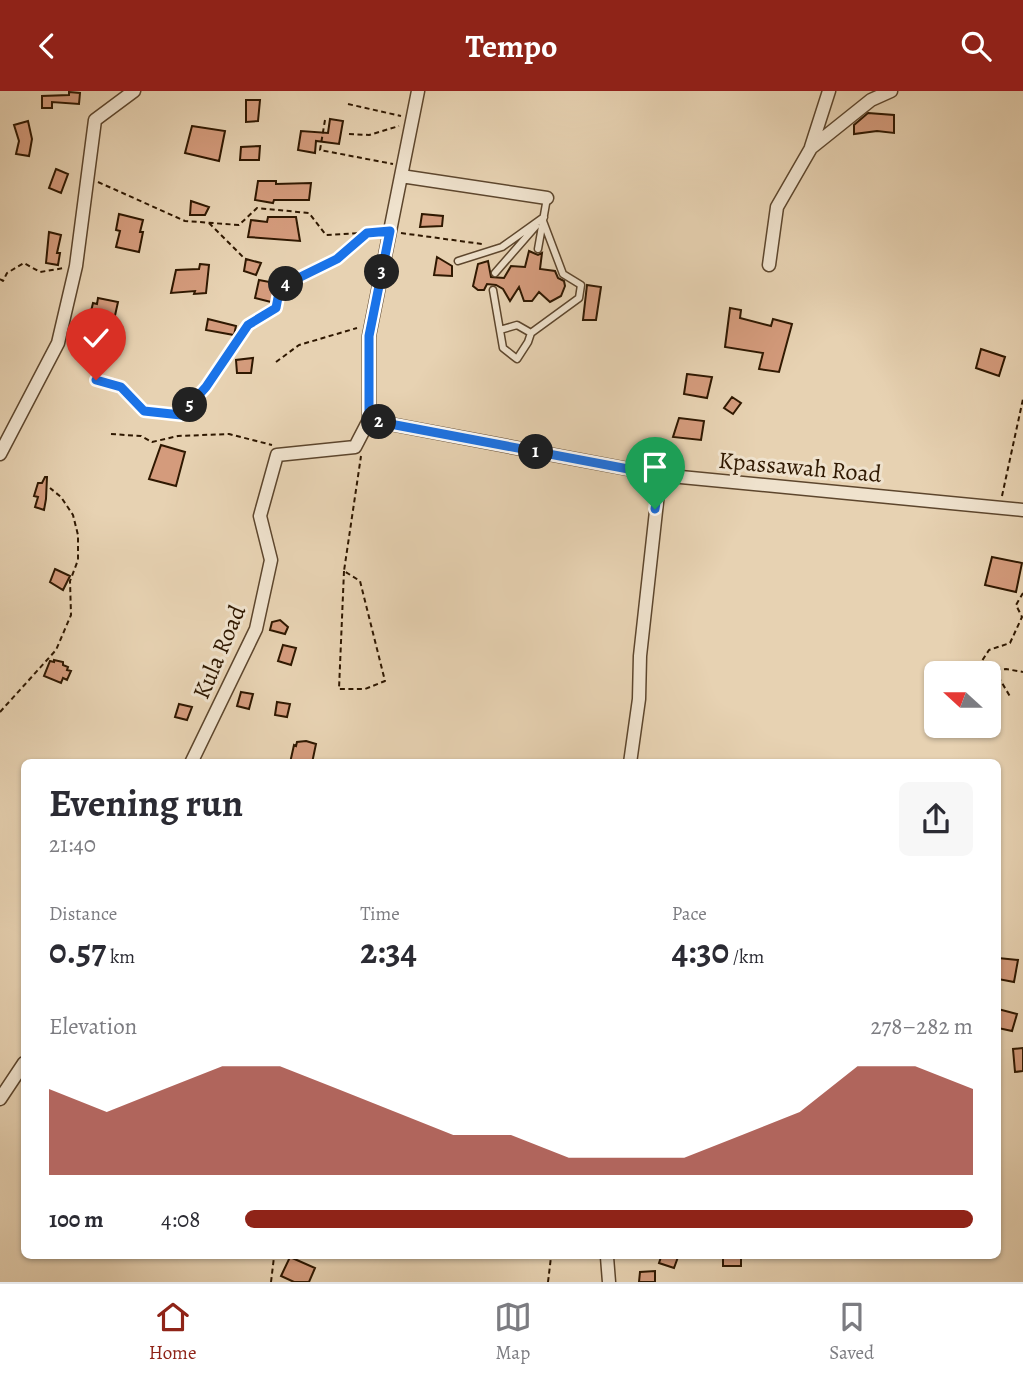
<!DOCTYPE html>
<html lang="en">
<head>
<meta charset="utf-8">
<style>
  body { margin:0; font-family:Alegreya,serif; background:#f7f7f7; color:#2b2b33; height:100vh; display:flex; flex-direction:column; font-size:26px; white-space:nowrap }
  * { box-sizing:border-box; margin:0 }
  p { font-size:23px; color:#7c7c81 }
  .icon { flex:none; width:38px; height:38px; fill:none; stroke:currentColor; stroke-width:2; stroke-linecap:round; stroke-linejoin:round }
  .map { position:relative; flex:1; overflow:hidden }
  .side { position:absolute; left:21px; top:668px; width:980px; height:500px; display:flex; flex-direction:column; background:#fff; border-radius:10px; box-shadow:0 2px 5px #0004 }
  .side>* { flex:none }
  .needle { width:46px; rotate:291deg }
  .fabs { position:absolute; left:924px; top:570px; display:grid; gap:14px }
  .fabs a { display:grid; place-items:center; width:77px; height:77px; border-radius:10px; background:#fff; box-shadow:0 2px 5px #0004; font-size:35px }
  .pin { position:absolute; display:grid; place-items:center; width:60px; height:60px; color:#fff; margin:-72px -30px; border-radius:50% 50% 50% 0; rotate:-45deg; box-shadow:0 0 7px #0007 }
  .pin .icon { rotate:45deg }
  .km { position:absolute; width:35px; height:35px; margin:-18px; border-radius:50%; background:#222; color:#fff; font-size:19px; line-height:35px; text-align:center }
  .round { display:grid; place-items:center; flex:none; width:74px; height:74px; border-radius:10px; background:#f7f7f7 }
  .overview { display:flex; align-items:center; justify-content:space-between; height:119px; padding:0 28px }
  h1 { font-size:38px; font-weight:700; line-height:52px }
  .metrics { display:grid; grid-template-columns:repeat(3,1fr); gap:10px; height:119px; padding:7px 28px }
  .metrics div { display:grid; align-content:center }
  .metrics b { font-size:35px; font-weight:700 }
  .metrics small { font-size:19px; font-weight:400 }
  .metrics p { font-size:19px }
  .chart { height:196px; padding:14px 28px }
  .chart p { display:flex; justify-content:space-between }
  .chart svg { width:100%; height:126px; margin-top:7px; fill:#8f2418; opacity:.7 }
  ul { padding:0 28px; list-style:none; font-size:23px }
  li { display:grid; grid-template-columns:112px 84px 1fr; align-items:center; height:52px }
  li i { height:18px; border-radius:9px; background:#8f2418 }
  header { display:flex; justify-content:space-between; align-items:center; height:91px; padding:0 28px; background:#8f2418; color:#fff; font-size:32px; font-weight:700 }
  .menu { display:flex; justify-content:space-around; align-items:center; height:98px; border-top:2px solid #e1e1e2; background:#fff; font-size:19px; color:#7c7c81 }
  .menu a { display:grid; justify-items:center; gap:4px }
  .menu .selected { color:#8f2418 }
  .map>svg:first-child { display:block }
</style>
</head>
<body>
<header><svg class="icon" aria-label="back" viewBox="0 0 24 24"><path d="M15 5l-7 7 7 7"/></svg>Tempo<svg class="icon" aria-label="search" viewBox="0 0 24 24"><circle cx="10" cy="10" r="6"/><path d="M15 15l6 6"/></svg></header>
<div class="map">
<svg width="1023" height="1191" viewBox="0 0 1023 1191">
  <rect width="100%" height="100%" fill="#e7d2b2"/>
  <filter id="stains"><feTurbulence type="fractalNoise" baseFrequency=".00286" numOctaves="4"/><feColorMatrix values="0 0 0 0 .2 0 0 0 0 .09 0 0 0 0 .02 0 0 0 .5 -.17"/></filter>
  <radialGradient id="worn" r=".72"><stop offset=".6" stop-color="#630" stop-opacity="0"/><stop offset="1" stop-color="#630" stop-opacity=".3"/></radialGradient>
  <path fill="#d49b7c" stroke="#2f1801" stroke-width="2" d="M69,1L80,2L79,13L52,11V17H42V5L69,4Z
    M246,9H260L258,30L246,31Z
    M868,22L894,24V42L877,40L854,43V34Z
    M330,28L343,30L339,53L316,50L315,62L298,59L301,40L328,42Z
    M28,30L32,48L29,65L16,63L19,50L14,34Z
    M192,35L225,40L219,70L185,62Z
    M260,55L259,69H240L241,56Z
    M56,78L68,83L61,102L49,97Z
    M258,90H276V93L311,92L309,109H274L273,112L255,109Z
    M191,110L209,116L205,124H190Z
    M119,123L143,129L140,141H143L139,161L116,156L120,140L116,139Z
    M422,123L443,125L442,135L420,136Z
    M268,126H296L300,150L248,146L251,129L267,131Z
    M49,141L61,144L57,162H60L58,174L46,172Z
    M529,160L538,164L542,162L540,178L555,180L558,187L564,190L565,195L561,205L550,211L539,201L532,210H524L519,196L510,210L503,198L496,194L487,193L484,199H478L473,195L478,173L488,170L491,186L504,187L511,175L525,176Z
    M437,166L452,175V185L434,184Z
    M246,168L261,172L256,184L244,180Z
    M200,173L209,174L206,202L194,203L195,200L171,202L176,179L199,178Z
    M259,189L280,193L275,212L255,207Z
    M587,194L601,196L596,229H583Z
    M98,207L118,211L112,238L88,233L93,212L97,213Z
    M730,217L741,219L740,227L771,235L773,228L792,233L779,281L759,278L763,262L725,256Z
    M208,228L236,235L234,244L206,239Z
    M981,258L1005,266L999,285L976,277Z
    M253,267L251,282H237L236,269Z
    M687,283L712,286L707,307L684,303Z
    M732,306L741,312L733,323L724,317Z
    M679,327L704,330L701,349L673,346Z
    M161,354L185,361L176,395L149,388Z
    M45,386H47L46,408L44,419L35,416L38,406L34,405L38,392H42Z
    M992,466L1022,472L1016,501L985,494Z
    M55,478L70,485L63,499L50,491Z
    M280,529L288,536L285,543L270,539L272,531Z
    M283,554L296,557L291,574L278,570Z
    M54,569L63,571V574L68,576L67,579L71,580L67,589L63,587L61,592L44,585L50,570L54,571Z
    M967,574L991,579V583H965Z
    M241,601L253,603L249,618L237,615Z
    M277,611L290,613L287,626L275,624Z
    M179,613L192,616L187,629L175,626Z
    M306,650L316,653L312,672H290L294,654L296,655L297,651Z
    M998,867L1018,869L1014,891L998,888Z
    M998,918L1017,923L1012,940L998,937Z
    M1023,957V980L1015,981L1013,958Z
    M290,1166L315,1177L309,1191H294L281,1185Z
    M661,1166H678L674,1177L659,1172Z
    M723,1166H741V1175H723Z
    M655,1180V1191H639L640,1181Z"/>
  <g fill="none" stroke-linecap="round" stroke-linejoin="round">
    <g stroke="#5d462d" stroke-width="9">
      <path id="lane" d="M538,158L547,107
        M458,170L502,156L544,126
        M495,182L536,135
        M493,199L503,257L517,268L528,251L531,242L579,207L581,194L563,183L543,130
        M500,239L517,234L531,242"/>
    </g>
    <g stroke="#5d462d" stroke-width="15">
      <path id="street" d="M811,56L829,0
        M401,85L547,107
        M769,174L777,116L811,57L871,9L891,0
        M369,329L660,384L1023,419
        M0,363L58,252L76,175L95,29L134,0
        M191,672L256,538L271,469L260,425L277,364L355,356L369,329V245L418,0
        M630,672L639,608L640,565L660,384
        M0,1008L24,972
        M607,1166L609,1191"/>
    </g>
    <path stroke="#2f1801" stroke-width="2" stroke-dasharray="5 3.5" stroke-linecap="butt" d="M348,13L401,25
      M325,29L320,59L393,73
      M349,43L369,44L399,35
      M98,91L185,130L239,134L257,117L309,122L326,144L378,141
      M209,132L243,166
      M401,142L482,153
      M0,188L3,190L7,182L24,172L40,181L64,177
      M276,271L299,254L357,237
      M96,289L121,296L144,320L181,324L207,296L248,234L276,217L280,196L337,168L366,142
      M111,343L141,345L152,351L178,345L229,343L272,354
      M1002,405L1023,308
      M344,480L339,598H365L385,590L360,490L344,480L361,365
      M1023,502L1016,514L1022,526L1010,552L989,559L978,576L979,580L1006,578L1023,581
      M989,585L999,587L1011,607
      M0,621L56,559L71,524L70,490L78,469V444L73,424L61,406L50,397
      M271,1191L274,1166
      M548,1191L551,1166"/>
    <use href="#lane" stroke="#efe2cd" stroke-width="6"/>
    <use href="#street" stroke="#efe2cd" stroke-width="12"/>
  </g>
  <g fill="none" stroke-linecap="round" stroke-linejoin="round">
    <g stroke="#fff" stroke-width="14">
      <path id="route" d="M96,289L121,296L144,320L181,324L206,296L248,234L276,217L280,196L337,168L367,142L390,140L369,245V329L660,384L655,418"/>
    </g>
    <use href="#route" stroke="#1a73e8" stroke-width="9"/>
  </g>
  <g text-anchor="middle" stroke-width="6" stroke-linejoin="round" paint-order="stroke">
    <g font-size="24" fill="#2f1801" stroke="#efe2cd">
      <text transform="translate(800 376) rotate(5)" y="8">Kpassawah Road</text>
      <text transform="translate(219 561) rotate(-67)" y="8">Kula Road</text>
    </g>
  </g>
  <rect width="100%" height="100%" filter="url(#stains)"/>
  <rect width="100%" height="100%" fill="url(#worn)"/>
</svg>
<div class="fabs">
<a><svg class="needle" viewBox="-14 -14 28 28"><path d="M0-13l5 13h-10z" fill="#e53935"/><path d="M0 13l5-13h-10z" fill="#7c7c81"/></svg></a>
</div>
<div class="pin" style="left:655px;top:418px;background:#1e9e55"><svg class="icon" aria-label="arrive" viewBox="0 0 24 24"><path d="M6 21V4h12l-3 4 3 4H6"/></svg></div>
<div class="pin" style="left:96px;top:289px;background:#d93025"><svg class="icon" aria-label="check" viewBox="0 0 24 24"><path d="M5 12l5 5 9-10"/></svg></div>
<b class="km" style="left:536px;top:361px">1</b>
<b class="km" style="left:379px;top:331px">2</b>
<b class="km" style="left:382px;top:181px">3</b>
<b class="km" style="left:286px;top:193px">4</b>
<b class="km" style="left:190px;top:314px">5</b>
<section class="side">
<div class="overview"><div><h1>Evening run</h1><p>21:40</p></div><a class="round"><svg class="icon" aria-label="share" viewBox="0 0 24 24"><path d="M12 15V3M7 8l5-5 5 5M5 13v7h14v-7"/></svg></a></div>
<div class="metrics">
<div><p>Distance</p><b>0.57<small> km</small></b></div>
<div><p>Time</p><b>2:34</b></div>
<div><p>Pace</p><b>4:30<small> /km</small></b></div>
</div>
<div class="chart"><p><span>Elevation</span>278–282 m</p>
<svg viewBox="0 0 160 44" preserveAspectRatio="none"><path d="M0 44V14L10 22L20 14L30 6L40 6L50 14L60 22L70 30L80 30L90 38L100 38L110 38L120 30L130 22L140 6L150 6L160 14V44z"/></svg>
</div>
<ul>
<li><b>100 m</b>4:08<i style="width:100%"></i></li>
</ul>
</section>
</div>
<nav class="menu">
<a class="selected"><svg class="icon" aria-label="home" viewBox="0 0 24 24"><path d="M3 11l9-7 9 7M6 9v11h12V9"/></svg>Home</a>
<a><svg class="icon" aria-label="map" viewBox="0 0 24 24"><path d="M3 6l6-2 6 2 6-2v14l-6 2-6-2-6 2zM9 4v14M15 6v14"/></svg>Map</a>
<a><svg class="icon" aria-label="saved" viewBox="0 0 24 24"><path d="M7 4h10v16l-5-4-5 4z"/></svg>Saved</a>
</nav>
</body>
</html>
